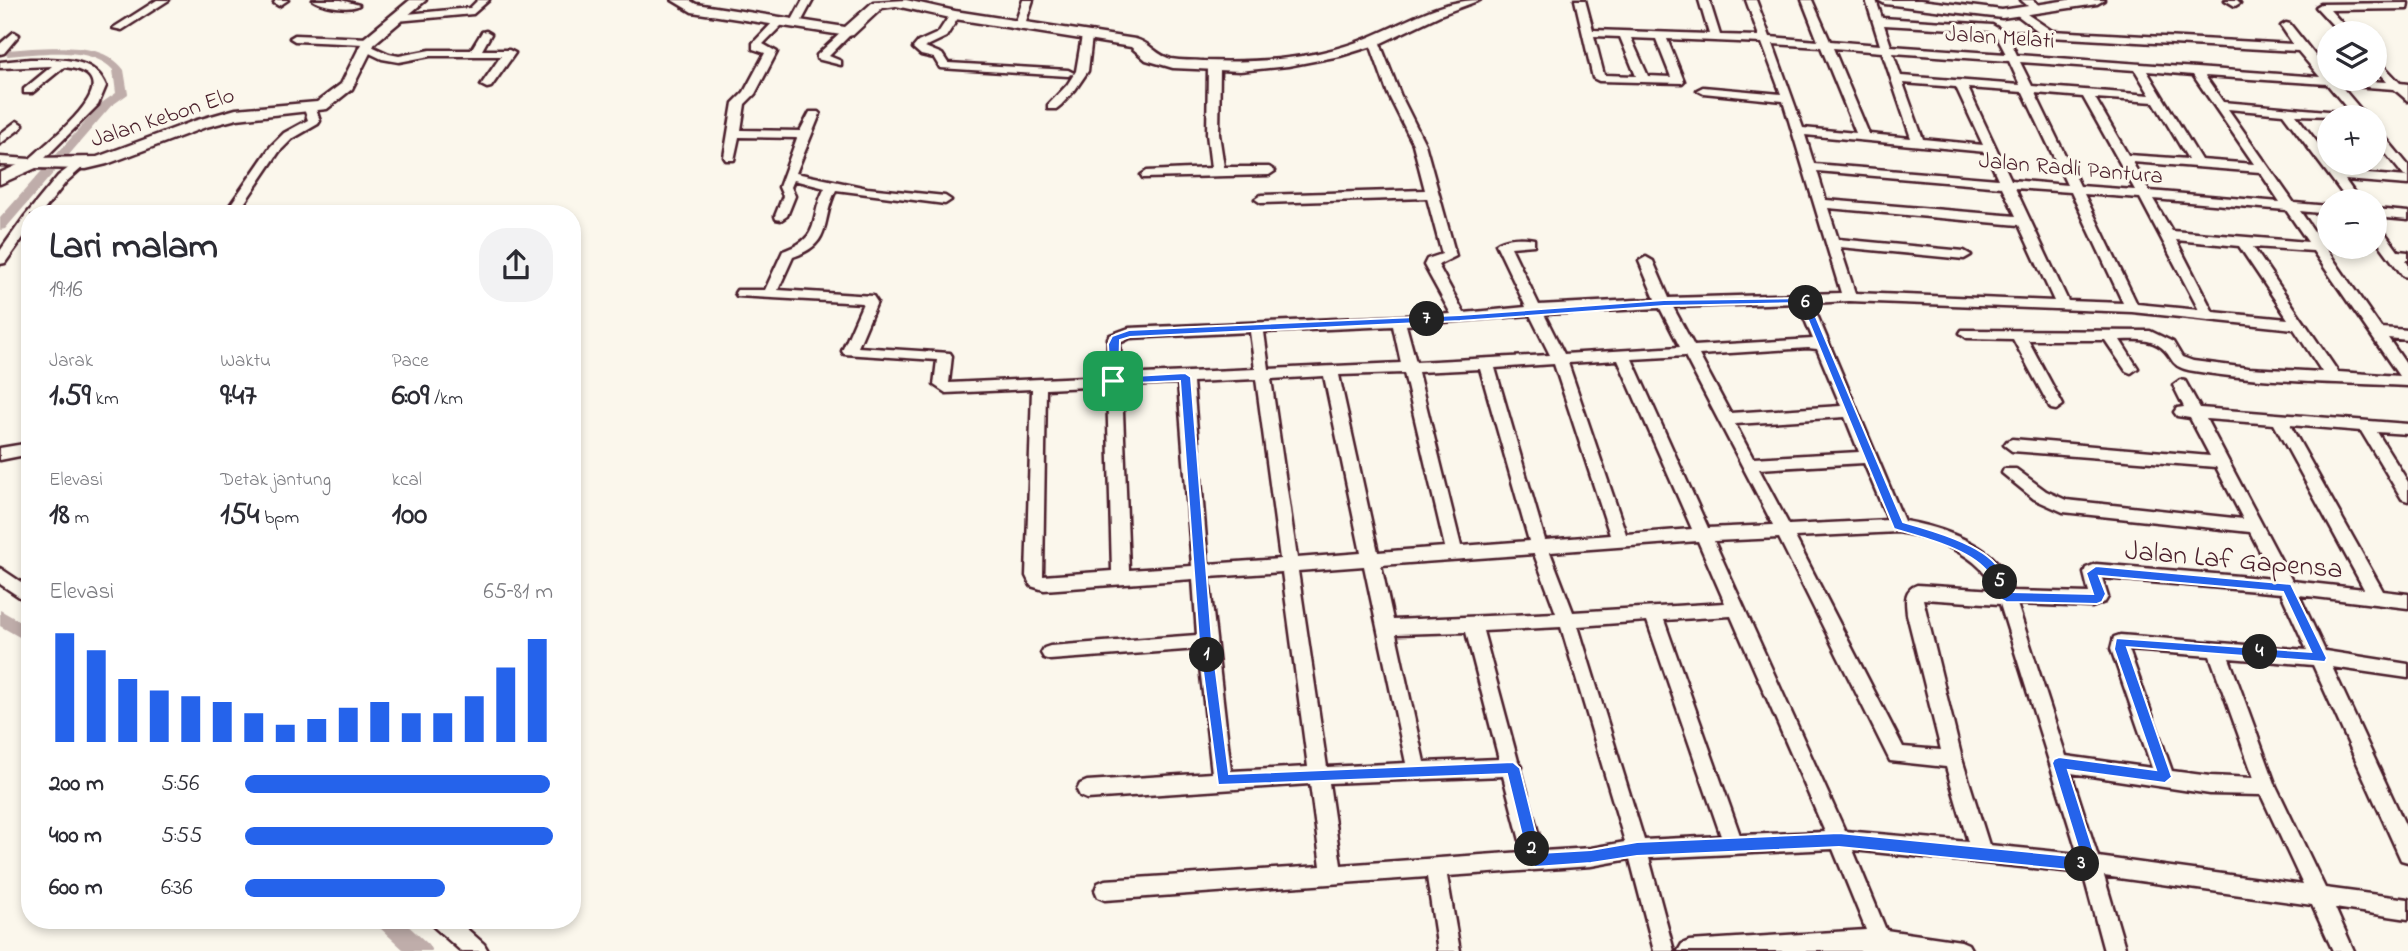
<!DOCTYPE html>
<html lang="id">
<head>
<meta charset="utf-8">
<style>
  body { margin:0; font-family:"Indie Flower",sans-serif; background:#f2f2f3; color:#2b2b33; height:100vh; display:flex; flex-direction:column; font-size:26px; white-space:nowrap }
  * { box-sizing:border-box; margin:0 }
  p { font-size:23px; color:#7c7c81 }
  .icon { flex:none; width:38px; height:38px; fill:none; stroke:currentColor; stroke-width:2; stroke-linecap:round; stroke-linejoin:round }
  .map { position:relative; flex:1; overflow:hidden }
  .details { position:absolute; left:21px; top:205px; width:560px; height:724px; display:flex; flex-direction:column; background:#fff; border-radius:28px; box-shadow:0 4px 10px #0003 }
  .details>* { flex:none }
  .buttons { position:absolute; left:2317px; top:21px; display:grid; gap:14px }
  .buttons a { display:grid; place-items:center; width:70px; height:70px; border-radius:50%; background:#fff; box-shadow:0 4px 10px #0003; font-size:35px }
  .pin { position:absolute; display:grid; place-items:center; width:60px; height:60px; color:#fff; margin:-30px; border-radius:14px; box-shadow:0 4px 10px #0006 }
  .km { position:absolute; width:35px; height:35px; margin:-18px; border-radius:50%; background:#222; color:#fff; font-size:19px; line-height:35px; text-align:center }
  .round { display:grid; place-items:center; flex:none; width:74px; height:74px; border-radius:28px; background:#f2f2f3 }
  .overview { display:flex; align-items:center; justify-content:space-between; height:119px; padding:0 28px }
  h1 { font-size:38px; font-weight:700; line-height:52px }
  .metrics { display:grid; grid-template-columns:repeat(3,1fr); gap:10px; height:119px; padding:7px 28px }
  .metrics div { display:grid; align-content:center }
  .metrics b { font-size:30px; font-weight:700 }
  .metrics small { font-size:19px; font-weight:400 }
  .metrics p { font-size:19px }
  .chart { height:196px; padding:14px 28px }
  .chart p { display:flex; justify-content:space-between }
  .chart svg { width:100%; height:126px; margin-top:7px; stroke:#2563eb; stroke-width:6 }
  ul { padding:0 28px; list-style:none; font-size:23px }
  li { display:grid; grid-template-columns:112px 84px 1fr; align-items:center; height:52px }
  li i { height:18px; border-radius:9px; background:#2563eb }
  .map>svg:first-child { display:block }
</style>
</head>
<body>
<div class="map">
<svg width="2408" height="951" viewBox="0 0 2408 951">
  <rect width="100%" height="100%" fill="#fbf7ec"/>
  <filter id="ink" filterUnits="userSpaceOnUse"><feTurbulence type="fractalNoise" baseFrequency=".0143" numOctaves="2"/><feDisplacementMap in="SourceGraphic" scale="14" xChannelSelector="R" yChannelSelector="G"/><feConvolveMatrix kernelMatrix="1 2 1 2 8 2 1 2 1" color-interpolation-filters="sRGB"/></filter>
  <g filter="url(#ink)">
    <g fill="none" stroke-linecap="round" stroke-linejoin="round">
      <path fill="#bfadaa" fill-rule="evenodd" d="M32,48C61,47 105,43 124,70L128,94L111,106L5,229L0,230V218L103,102L116,93L113,70C90,45 39,54 8,56L2,53L8,50Z
        M0,610L30,627V643L0,626Z
        M376,920H402L428,944L432,951H405L379,927Z"/>
      <g stroke="#4a1f2b" stroke-width="5">
        <path id="minor" d="M157,0H169L122,30L113,28Z
          M276,0H288L279,6L274,3Z
          M313,0H341L359,5C350,11 322,6 313,0Z
          M478,0H489L473,14L397,21L392,18L397,15L470,8Z
          M803,0H813L799,26H791L790,24Z
          M1023,0H1033L1025,24L1020,27L1015,24Z
          M1575,0H1585L1593,30L1709,34L1699,0H1709L1720,35L1759,36L1746,0H1756L1770,37L1818,41L1802,0H1812L1830,41L1880,45L1866,0H1876L1882,18L1992,25L2004,32L2038,31L2017,15L2016,13L2021,10L2052,31L2293,44L2281,26L2286,23L2290,24L2329,73V79L2387,82L2375,69V60L2379,61L2400,83L2408,84V101L2394,89L2340,85L2367,117L2296,115L2329,158V163H2333L2340,172L2408,177V185L2345,180L2360,201H2348L2283,114L2228,109L2294,203L2329,206V214L2300,211L2381,328L2408,330V340L2388,338L2408,367V386C2337,382 2264,383 2194,371C2168,367 2175,358 2161,347C2149,338 2134,340 2120,340L2138,368L2131,373L2126,371L2105,340H2028L2063,405L2056,410L2051,409L2013,339L1967,338L1960,333L1962,330L2150,331L2173,342L2182,357L2193,361L2248,368L2322,372L2294,329L2132,312L1849,301L1812,303L1904,521C1934,526 1975,539 1996,561C2004,569 2008,580 2012,591L2089,593L2084,573L2086,568L2096,564L2274,579L2250,532L2063,512L2034,499L2002,473L2004,469H2016L2046,491L2066,500L2243,519L2216,467L2012,451L2004,445L2007,441L2012,439L2210,456L2190,418L2177,416L2174,412L2177,408L2184,407L2173,385L2180,380L2185,381L2200,408L2408,424V434L2377,432L2408,482V501L2402,499L2361,431L2290,425L2383,591L2408,594V608L2299,595L2325,651L2408,664V678L2332,667L2408,831V862L2401,860L2313,665L2229,658L2276,786L2325,888L2408,899V919L2335,908L2354,951H2333L2312,905L2104,876L2126,951H2104L2083,873L1853,850L1886,930L1961,941L1968,944L1972,951H1678L1682,944L1689,941L1866,930L1833,849L1649,858L1674,951H1654L1630,859L1591,866L1447,876L1460,951H1438L1427,877L1105,900L1098,897L1095,890L1098,883L1105,880L1321,866L1310,784L1087,799L1080,796L1077,790L1080,784L1087,781L1212,773L1198,649L1050,660L1044,658L1041,653L1044,648L1050,646L1197,635L1193,579L1044,590L1031,586L1026,576L1032,389L946,393L934,385L937,360L844,354L842,351L863,303L737,296L735,293L737,290H765L783,251C824,237 808,219 825,188L794,180L791,187L795,196L787,216L781,220L776,219L775,216L783,196L779,187L797,138L739,137L734,160H726L724,157L733,103L744,92L765,53L753,49V43L775,20H783V24L763,44L777,52L755,94L745,104L741,130L800,131L810,112H818L820,114L796,173L867,188L945,196L951,200L945,204L836,190C820,221 834,243 793,257L778,290L873,296L877,302L858,347L950,353L952,356L949,383L1107,376L1108,338L1110,335L1129,328L1451,314L1424,265L1427,259L1442,254L1427,198L1261,203L1255,199L1261,195L1425,190L1413,144L1388,94L1369,41L1374,38L1379,41L1400,94L1425,144L1456,256L1438,265L1464,313L1526,307L1496,244C1504,237 1523,237 1534,239V245L1511,247L1539,305L1655,299L1639,261L1646,257L1653,261L1669,298L1841,293L1783,101L1703,93L1697,90L1703,87L1781,94L1762,43L1667,39L1684,81L1682,83L1599,81L1593,78ZM1884,25L1989,31L1997,37L2006,54L1891,46ZM1594,36L1620,37L1636,76L1604,75ZM2049,37L2298,51L2320,77L2017,55L2009,38ZM1631,38L1656,39L1671,77L1648,76ZM1773,44L1821,47L1856,133L1803,128ZM1833,48L1882,52L1911,138L1869,134ZM1893,53L2009,61L2020,85L1901,76ZM2020,62L2135,70L2150,95L2032,86ZM2147,71L2193,75L2254,164L2201,160ZM2205,76L2327,84L2351,113L2223,102ZM1903,83L1956,87L1983,145L1923,139ZM1968,88L2023,92L2067,185L2011,180ZM2035,93L2083,97L2135,190L2080,186ZM2095,98L2154,102L2188,159L2128,155ZM1805,135L1986,152L1998,179L1814,164ZM2132,162L2260,172L2280,202L2149,191ZM1817,171L2002,187L2016,216L1826,200ZM2015,188L2071,192L2123,303L2068,301ZM2084,194L2140,198L2199,310L2137,304ZM2153,199L2286,210L2308,242L2172,231ZM1828,208L2019,225L2054,301L1855,293L1840,247L1964,259L1971,255L1964,251L1838,239ZM2176,240L2239,246L2288,319L2213,312ZM2253,247L2313,251L2399,376L2338,372ZM1798,303L1813,339L1694,346L1673,307ZM1660,308L1680,347L1564,354L1544,314ZM1530,315L1550,355L1416,362L1406,325ZM1393,326L1401,363L1269,369L1264,332ZM1250,332L1255,369L1121,375L1120,343L1130,338ZM1808,348L1817,349L1841,406L1730,413L1699,355ZM1685,356L1773,525L1708,528L1632,359ZM1618,360L1692,529L1626,534L1568,363ZM1554,364L1610,535L1545,540L1495,368ZM1480,369L1529,541L1461,546L1418,372ZM1404,373L1445,547L1378,552L1339,375ZM1324,376L1361,553L1297,558L1271,379ZM1256,379L1280,559L1208,564L1193,382ZM1178,383L1192,566L1129,570L1122,385ZM1107,386L1112,571L1043,576L1046,389ZM1845,417L1859,452L1753,458L1735,424ZM2206,419L2274,424L2364,589L2292,581ZM1864,463L1888,520L1789,525L1759,469ZM1898,532C1933,537 1982,555 1995,590L1917,585C1903,590 1906,602 1907,614L1941,750L1903,747L1795,537ZM1779,538L1890,761L1946,767L1968,842L1845,831L1714,541ZM1698,541L1725,603L1573,612L1550,552ZM1534,554L1556,613L1393,620L1381,565ZM1364,566L1406,763L1327,767L1298,571ZM1282,572L1308,767L1231,771L1209,577ZM2102,578L2281,593L2307,650L2120,635L2114,637L2111,649L2152,768L2066,756L2017,604L2092,607L2105,602L2108,597ZM1923,599L2000,604L2078,854L1989,845L1962,759ZM1731,616L1825,832L1740,835L1664,620ZM1647,621L1721,836L1644,840L1578,626ZM1561,627L1625,842L1591,848L1543,851L1521,770L1522,767L1518,761L1483,631ZM1466,632L1499,759L1424,762L1396,634ZM2129,650L2210,656L2254,778L2210,776L2172,771ZM2071,773L2210,794L2261,795L2303,885L2098,857ZM1503,776L1523,852L1341,865L1329,783Z
          M2021,0H2033L2044,10L2035,12Z
          M2225,0H2237L2240,3L2235,6Z
          M2408,3L2407,9L2330,10L2351,33H2340L2316,7L2321,4Z
          M955,12L960,15L946,37L925,47L942,54L948,63L1068,70L1074,73L1068,76L940,68L934,58L921,55L913,48L918,42L938,33L951,13Z
          M844,30L853,32L829,56L841,61V65L817,59V55Z
          M486,31L491,34L482,50H509L515,53L491,87L487,88L481,85L501,56H430L399,62L382,59L361,49L359,47L364,44L295,41L290,38L295,35L369,38L374,41L367,44L389,54L399,56L430,50H471L482,32Z
          M14,32L19,35L4,53L0,54V44Z
          M1087,33L1092,36L1088,71L1075,90L1061,105L1056,109H1048V105L1067,85L1076,71L1082,36Z
          M30,59C57,59 95,56 106,86L98,105L37,166L0,165V157L30,159C50,139 137,75 64,67L32,93H24V89L52,66L0,68V62Z
          M1214,65L1220,68L1219,134L1224,167H1269L1275,171L1269,175L1143,178L1141,175L1147,171L1211,168L1207,134L1208,68Z
          M310,105L316,109L320,121L318,124L292,139L279,152L237,214H224L271,146L284,133L308,120L304,109Z
          M17,121L23,125L21,128L0,144V134Z
          M2375,129L2379,130L2408,165V177L2404,176L2375,140Z
          M79,160L85,164L83,167L66,182L41,214H30V228L5,263L0,264V251L25,216L58,176Z
          M2375,209L2408,212V220L2375,217Z
          M2375,225L2380,226L2398,251L2408,252V260H2405L2408,264V277L2403,276L2375,238Z
          M30,443V454L0,460V448Z
          M0,568L30,588V604L0,584Z
          M431,920H457L484,944L488,951H461L434,927Z"/>
      </g>
      <g stroke="#4a1f2b" stroke-width="5">
        <path id="tertiary" d="M410,0H426L375,43L352,89L327,109L237,119L206,127L107,164L86,169L36,168L0,184V173L33,158L97,157L194,121L236,109L317,102L341,84L364,38Z
          M672,0H689L696,4L845,27L873,2L906,0L955,11L1135,39C1151,43 1154,54 1171,59C1181,61 1193,60 1203,61C1258,63 1319,59 1370,37C1407,22 1439,0 1480,0L1440,15L1379,44L1340,56L1288,66L1240,71L1173,68L1146,60L1131,47L955,19L896,6L882,8L853,35L848,36L692,12Z
          M1878,0H1920L2002,10L2068,0H2104L2097,4L2002,18L1885,4Z"/>
      </g>
      <use href="#minor" fill="#fbf7ec" fill-rule="evenodd"/>
      <use href="#tertiary" fill="#fbf7ec" fill-rule="evenodd"/>
    </g>
  </g>
  <path fill="#2563eb" stroke="#fff" stroke-width="2" fill-rule="evenodd" d="M1808,298L1903,522C1928,529 1983,544 1998,567C2003,574 2006,584 2010,592L2093,594L2086,573L2096,566L2291,584L2327,658L2325,662L2127,647L2172,777L2165,783L2068,770L2098,865L2091,872L1839,847L1637,856L1591,863L1535,867L1528,860L1507,774L1218,785L1199,641L1180,381L1110,384L1108,344L1112,336L1129,330L1460,315L1664,300ZM1801,303L1894,529C1921,537 1967,548 1986,570C1993,578 1997,591 2002,600L2006,602L2097,604L2102,602L2106,594L2099,576L2283,592L2311,652L2116,638L2114,649L2156,770L2059,757L2054,759L2052,763L2081,857L1839,833L1637,842L1591,850L1541,853L1520,768L1513,762L1229,774L1212,641L1191,377L1185,373L1119,377L1120,340L1130,337L1460,321L1664,306Z"/>
  <g text-anchor="middle" stroke-width="6" stroke-linejoin="round" paint-order="stroke">
    <g font-size="23" fill="#4a1f2b" stroke="#fbf7ec">
      <text transform="translate(2000 36) rotate(4)" y="8">Jalan Melati</text>
      <text transform="translate(162 116) rotate(-18)" y="8">Jalan Kebon Elo</text>
      <text transform="translate(2071 167) rotate(5)" y="8">Jalan Radli Pantura</text>
    </g>
    <g font-size="28" fill="#4a1f2b" stroke="#fbf7ec">
      <text transform="translate(2234 558) rotate(5)" y="10">Jalan Laf Gapensa</text>
    </g>
  </g>
</svg>
<div class="buttons">
<a><svg class="icon" aria-label="layers" viewBox="0 0 24 24"><path d="M12 4l9 5-9 5-9-5zM3 14l9 5 9-5"/></svg></a>
<a>+</a>
<a>−</a>
</div>
<div class="pin" style="left:1113px;top:381px;background:#1e9e55"><svg class="icon" aria-label="arrive" viewBox="0 0 24 24"><path d="M6 21V4h12l-3 4 3 4H6"/></svg></div>
<b class="km" style="left:1207px;top:655px">1</b>
<b class="km" style="left:1532px;top:849px">2</b>
<b class="km" style="left:2082px;top:864px">3</b>
<b class="km" style="left:2260px;top:652px">4</b>
<b class="km" style="left:2000px;top:582px">5</b>
<b class="km" style="left:1806px;top:303px">6</b>
<b class="km" style="left:1427px;top:319px">7</b>
<section class="details">
<div class="overview"><div><h1>Lari malam</h1><p>19:16</p></div><a class="round"><svg class="icon" aria-label="share" viewBox="0 0 24 24"><path d="M12 15V3M7 8l5-5 5 5M5 13v7h14v-7"/></svg></a></div>
<div class="metrics">
<div><p>Jarak</p><b>1.59<small> km</small></b></div>
<div><p>Waktu</p><b>9:47</b></div>
<div><p>Pace</p><b>6:09<small> /km</small></b></div>
</div>
<div class="metrics">
<div><p>Elevasi</p><b>18<small> m</small></b></div>
<div><p>Detak jantung</p><b>154<small> bpm</small></b></div>
<div><p>kcal</p><b>100</b></div>
</div>
<div class="chart"><p><span>Elevasi</span>65–81 m</p>
<svg viewBox="0 0 160 44" preserveAspectRatio="none"><path d="M5 44V6M15 44V12M25 44V22M35 44V26M45 44V28M55 44V30M65 44V34M75 44V38M85 44V36M95 44V32M105 44V30M115 44V34M125 44V34M135 44V28M145 44V18M155 44V8"/></svg>
</div>
<ul>
<li><b>200 m</b>5:56<i style="width:99%"></i></li>
<li><b>400 m</b>5:55<i style="width:100%"></i></li>
<li><b>600 m</b>6:36<i style="width:65%"></i></li>
</ul>
</section>
</div>
</body>
</html>
